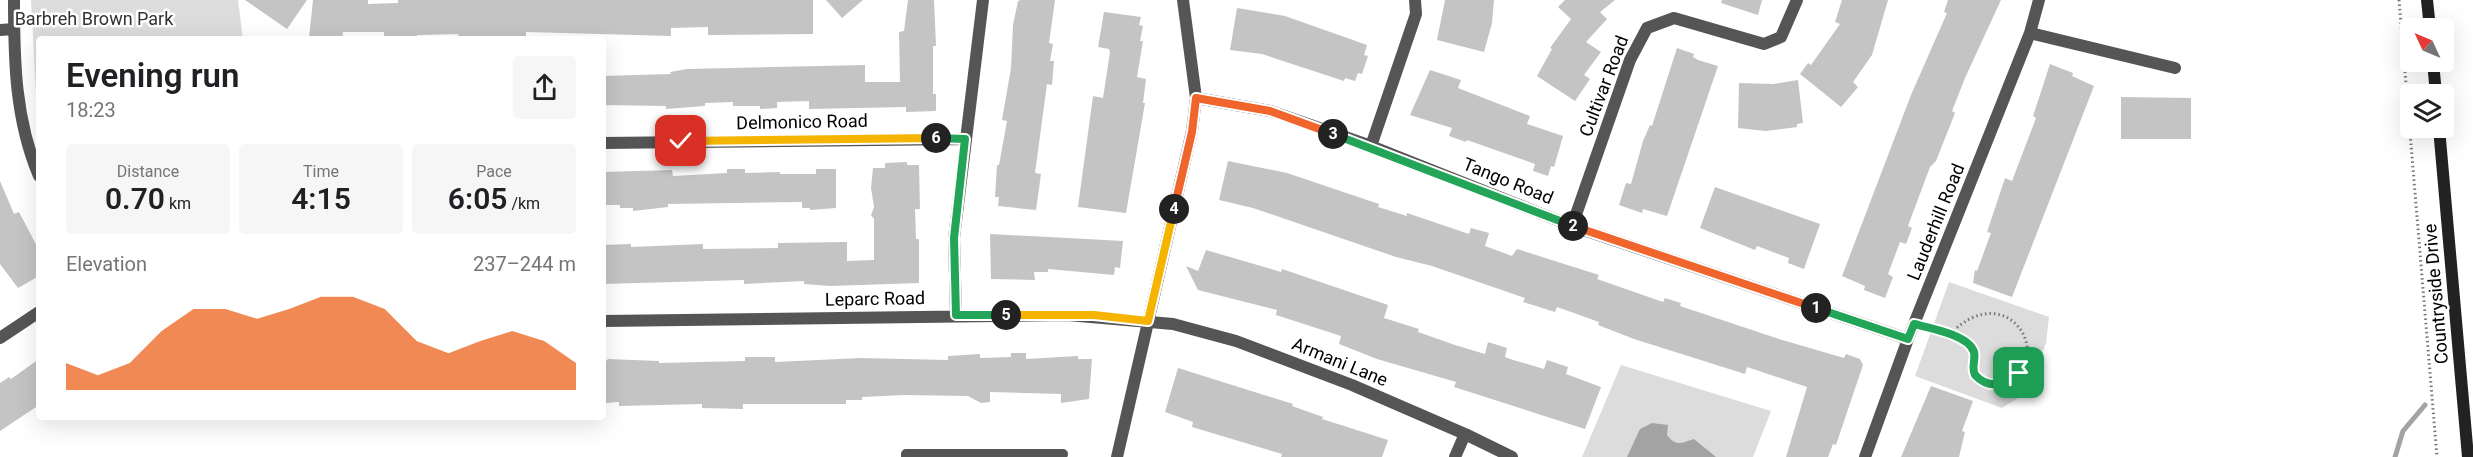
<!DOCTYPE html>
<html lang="en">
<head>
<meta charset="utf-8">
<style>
  body { margin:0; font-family:Roboto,sans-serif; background:#f6f6f6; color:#202124; height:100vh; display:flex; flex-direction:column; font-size:22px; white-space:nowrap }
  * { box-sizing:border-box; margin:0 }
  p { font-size:20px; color:#757577 }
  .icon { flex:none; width:33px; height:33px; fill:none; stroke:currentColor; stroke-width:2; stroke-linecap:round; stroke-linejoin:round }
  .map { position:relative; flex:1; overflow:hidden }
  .details { position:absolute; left:36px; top:36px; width:570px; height:384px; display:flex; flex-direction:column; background:#fff; border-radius:6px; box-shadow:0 6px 24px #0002 }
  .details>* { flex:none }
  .needle { width:39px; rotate:314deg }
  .buttons { position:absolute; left:2400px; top:18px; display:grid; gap:12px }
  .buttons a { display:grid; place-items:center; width:54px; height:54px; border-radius:6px; background:#fff; box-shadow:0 6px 24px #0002; font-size:30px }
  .pin { position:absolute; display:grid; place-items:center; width:51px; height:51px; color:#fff; margin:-26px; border-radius:12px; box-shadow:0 3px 9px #0006 }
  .km { position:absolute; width:30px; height:30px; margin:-15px; border-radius:50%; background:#222; color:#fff; font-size:16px; line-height:30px; text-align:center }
  .round { display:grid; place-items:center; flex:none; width:63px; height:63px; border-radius:6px; background:#f6f6f6 }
  .summary { display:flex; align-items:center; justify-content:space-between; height:102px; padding:0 30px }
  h1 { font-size:33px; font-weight:600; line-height:45px }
  .figures { display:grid; grid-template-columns:repeat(3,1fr); gap:9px; height:102px; padding:6px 30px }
  .figures div { display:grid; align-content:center; border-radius:6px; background:#f6f6f6; text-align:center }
  .figures b { font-size:30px; font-weight:600 }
  .figures small { font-size:16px; font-weight:400 }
  .figures p { font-size:16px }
  .chart { height:168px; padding:12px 30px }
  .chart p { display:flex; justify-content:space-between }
  .chart svg { width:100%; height:108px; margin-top:6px; fill:#ea580c; opacity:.7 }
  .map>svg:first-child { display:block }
</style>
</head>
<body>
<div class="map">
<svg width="2473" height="457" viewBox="0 0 2473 457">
  <rect width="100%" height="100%" fill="#fff"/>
  <path fill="#dcdcdc" d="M31,0H238L243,39H39V112H37Z
    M1949,282L2049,317L2046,343L2026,393L2002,408L1915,376Z
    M1621,365L1771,411L1753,457H1582Z"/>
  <path fill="#a3a3a3" d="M1652,423L1668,425L1667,435C1676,447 1681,443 1694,439L1716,457H1627L1640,429Z"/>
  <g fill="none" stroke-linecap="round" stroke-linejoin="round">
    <path stroke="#a3a3a3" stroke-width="5" d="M2395,457L2403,431L2425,405"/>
  </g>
  <path fill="#c4c4c4" d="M245,0H307L287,29Z
    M313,0H368V4L398,3V0H813V34L708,35V27L671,28V36L526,32V38L459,37L458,34L417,35V39H384V32H343L342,39H325L309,38Z
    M826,0H863L842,18Z
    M908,0H934L936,46H933V94H936V111L906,112V107L809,109V101L777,102V108L760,109V106H733V102L705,103V106L666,109V106L603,105V76L671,74L670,72L687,69L865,65V82H900L899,32L904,31Z
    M1021,0H1055L1049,43L1053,44L1050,61H1054L1052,85L1047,84L1035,173L1041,174L1036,210L998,206L999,197H995L997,165H999L1007,121L1002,120L1011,68L1013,25L1018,1Z
    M1445,0H1494L1492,23L1484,52L1437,40Z
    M1565,0H1615L1600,12L1607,19L1586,42L1601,52L1584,75L1590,79L1575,101L1537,76L1552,49L1550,48L1571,19L1558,7Z
    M1722,0H1762L1758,15L1721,3Z
    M1842,0H1888L1872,55L1853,82L1858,87L1841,107L1800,74L1808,63L1811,65L1840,24L1835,22Z
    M1948,0H2001L1965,78L1952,111L1955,113L1936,161L1930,167L1908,226L1912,228L1906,244L1900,242L1888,274L1893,277L1885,298L1864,290L1865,286L1842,276L1911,95L1947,13L1944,12Z
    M1237,8L1285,16L1367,45L1364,55L1368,56L1362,74L1358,73L1355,81L1345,78L1344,81L1262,54L1230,50Z
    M1104,12L1141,17L1139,25L1143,26L1140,41H1143L1137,77L1146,79L1143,103H1145L1126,213L1078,207L1093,96L1103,98L1110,52L1109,49L1098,47Z
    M1677,48L1694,54L1693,57L1698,60L1718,66L1667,216L1643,209L1642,213L1619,205L1626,183L1631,184L1643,141L1650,125L1652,126Z
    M2050,64L2073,73L2072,76L2094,86L2012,297L1973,283L1975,270L1977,271L1991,233L1987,232L2005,178L2012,181L2036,118L2033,116Z
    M1430,70L1461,80L1458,88L1530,116L1527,124L1563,136L1554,167L1551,166L1548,176L1533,171L1535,164L1467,140L1466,142L1449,136L1452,128L1410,115Z
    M1798,80L1803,123L1797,124V127L1766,131L1738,128L1739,83L1773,84Z
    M2121,97L2191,98V139H2121Z
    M1228,161L1287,173L1379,204L1378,207L1407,216V213L1469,234L1471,228L1489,233L1485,246L1512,256L1517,249L1599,275L1597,279L1663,302L1665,298L1681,303L1680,306L1779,339L1844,358L1846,354L1860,359L1863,365L1836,445L1833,444L1828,457H1786L1807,387L1747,367L1745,374L1634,339L1598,325L1599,322L1557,307L1555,312L1523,302L1525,298L1432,266L1396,257L1253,208L1219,200Z
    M907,162V165H919L920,209H915L916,239H919V283L830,286L804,284V281L744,284V280L603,284V245L631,244V247L703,244V249L778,248V243L847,242V261L874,260V219L871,215L874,207L871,188L873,168H885V163Z
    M727,169H745V173L780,172V174H816V169H836V208L810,210V208H802V202L668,204V207L633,211V208H620V205H603V172L672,170L673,176L727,173Z
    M0,181L14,214L19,212L39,250V276L18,288L0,264Z
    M1715,187L1820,224L1804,269L1788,263L1789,258L1757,246L1755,250L1700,228Z
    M990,234L1123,241L1120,268L1115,267L1114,275L1048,269V272H1034L1035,280L991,279Z
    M1206,250L1281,272L1282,269L1388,305L1384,318L1419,329L1418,332L1455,345L1485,354L1488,342L1507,348L1505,357L1510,359L1544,369L1547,360L1568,367L1566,374L1601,387L1585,429L1454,387L1456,382L1377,359L1339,344L1341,336L1276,315L1277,310L1198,290L1186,266L1198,271Z
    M1011,353H1026V359L1078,356V359H1092L1089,399L1061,403V394L990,392V402L981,403L968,396L904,395L862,397V400H846V404H743V409L702,408V404L619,406V402L606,403V361L608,359L659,361V363L745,361V357H775V362L861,358L948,360V356L980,354V358L1011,357Z
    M39,359V405L0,431V383L9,377L11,379Z
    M1178,368L1293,404L1292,406L1323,417L1322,419L1388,440L1382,457H1281L1282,454L1192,427L1193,422L1165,412Z
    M1931,386L1973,401L1962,431L1965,432L1959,457H1901Z"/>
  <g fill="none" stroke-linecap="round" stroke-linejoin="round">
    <path stroke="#777" stroke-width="3" stroke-dasharray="1.5 3" stroke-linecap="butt" d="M2399,0L2437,457
      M1928,328L1951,333C2010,275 2058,363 2004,383C1993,387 1982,383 1975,375C1971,365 1978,355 1971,347C1966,340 1957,339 1951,333"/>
    <path stroke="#555" stroke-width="10" d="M906,457V454H1063L1062,457"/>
    <path stroke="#555" stroke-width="12" d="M14,0C14,61 15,119 39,176
      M0,30L14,29
      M2030,33L2175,68
      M1196,98L1270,111L1371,146L1572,226L1908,339
      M603,143L965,139
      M1371,146L1416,14L1415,0
      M1572,226L1630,60L1647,28L1674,18L1764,44L1781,37L1797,0
      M956,316L954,238L983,0
      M603,321L1067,315L1173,324L1236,341L1352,385L1465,434L1512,457
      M0,338L39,312
      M1455,457L1465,434
      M1865,457L1908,339L2030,33L2039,0"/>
    <path stroke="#555" stroke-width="12" d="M1117,457L1192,131L1196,98L1183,0"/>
    <path stroke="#222" stroke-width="12" d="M2427,0L2430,28
      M2433,62L2436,94
      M2439,128L2468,457"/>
  </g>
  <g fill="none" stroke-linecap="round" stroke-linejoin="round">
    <g stroke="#fff" stroke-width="12">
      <path id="split-1" d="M1816,308L1908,339L1914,324C1930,328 1969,335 1974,352C1976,360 1971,366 1975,375C1989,390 2006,385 2019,373"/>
    </g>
    <g stroke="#fff" stroke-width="12">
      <path id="split-2" d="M1573,226L1816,308"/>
    </g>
    <g stroke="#fff" stroke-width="12">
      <path id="split-3" d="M1333,134L1573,226"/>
    </g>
    <g stroke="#fff" stroke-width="12">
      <path id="split-4" d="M1174,209L1192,132L1196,98L1270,111L1333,134"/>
    </g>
    <g stroke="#fff" stroke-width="12">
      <path id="split-5" d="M1006,315H1094L1148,321L1174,209"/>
    </g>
    <g stroke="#fff" stroke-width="12">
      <path id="split-6" d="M936,138L965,139L954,238L956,315H1006"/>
    </g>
    <g stroke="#fff" stroke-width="12">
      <path id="split-7" d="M681,141L936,138"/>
    </g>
    <use href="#split-1" stroke="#22a559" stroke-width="8"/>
    <use href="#split-2" stroke="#f0652b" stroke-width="8"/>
    <use href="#split-3" stroke="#22a559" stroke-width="8"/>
    <use href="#split-4" stroke="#f0652b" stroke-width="8"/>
    <use href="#split-5" stroke="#f5b400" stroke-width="8"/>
    <use href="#split-6" stroke="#22a559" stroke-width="8"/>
    <use href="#split-7" stroke="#f5b400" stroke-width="8"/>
  </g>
  <g text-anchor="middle" stroke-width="5" stroke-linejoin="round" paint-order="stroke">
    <g font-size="18" fill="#333" stroke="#fff">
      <text x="94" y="25">Barbreh Brown Park</text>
    </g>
    <g font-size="18" fill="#000" stroke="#fff">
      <text transform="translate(1604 86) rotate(-69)" y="6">Cultivar Road</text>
      <text transform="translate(802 122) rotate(-1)" y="6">Delmonico Road</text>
      <text transform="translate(1508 181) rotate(22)" y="6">Tango Road</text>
      <text transform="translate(1936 222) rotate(-68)" y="6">Lauderhill Road</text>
      <text transform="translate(2436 294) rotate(-95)" y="6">Countryside Drive</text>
      <text transform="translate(875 299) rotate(-1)" y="6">Leparc Road</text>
      <text transform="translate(1340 362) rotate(22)" y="6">Armani Lane</text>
    </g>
  </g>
</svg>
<div class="buttons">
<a><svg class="needle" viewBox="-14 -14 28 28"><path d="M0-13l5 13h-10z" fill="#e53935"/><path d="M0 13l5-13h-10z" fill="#757577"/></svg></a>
<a><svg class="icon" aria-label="layers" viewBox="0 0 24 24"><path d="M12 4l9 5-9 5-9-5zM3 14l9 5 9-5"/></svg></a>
</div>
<div class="pin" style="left:2019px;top:373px;background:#1e9e55"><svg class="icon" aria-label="arrive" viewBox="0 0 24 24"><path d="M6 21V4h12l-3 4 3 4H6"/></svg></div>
<div class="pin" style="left:681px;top:141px;background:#d93025"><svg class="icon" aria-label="check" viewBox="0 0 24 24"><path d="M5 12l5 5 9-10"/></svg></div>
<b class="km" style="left:1816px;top:308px">1</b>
<b class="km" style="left:1573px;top:226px">2</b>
<b class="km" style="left:1333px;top:134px">3</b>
<b class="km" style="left:1174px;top:209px">4</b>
<b class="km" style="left:1006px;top:315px">5</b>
<b class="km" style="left:936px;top:138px">6</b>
<section class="details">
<div class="summary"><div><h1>Evening run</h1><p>18:23</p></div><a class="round"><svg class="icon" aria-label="share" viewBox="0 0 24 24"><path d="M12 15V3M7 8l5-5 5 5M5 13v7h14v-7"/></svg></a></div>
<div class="figures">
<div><p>Distance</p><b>0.70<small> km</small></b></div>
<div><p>Time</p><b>4:15</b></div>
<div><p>Pace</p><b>6:05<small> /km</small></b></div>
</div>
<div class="chart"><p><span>Elevation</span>237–244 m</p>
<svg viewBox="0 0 160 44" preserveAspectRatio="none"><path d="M0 44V33L10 38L20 33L30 20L40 11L50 11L60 15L70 11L80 6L90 6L100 11L110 24L120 29L130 24L140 20L150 24L160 33V44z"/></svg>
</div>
</section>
</div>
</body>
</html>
